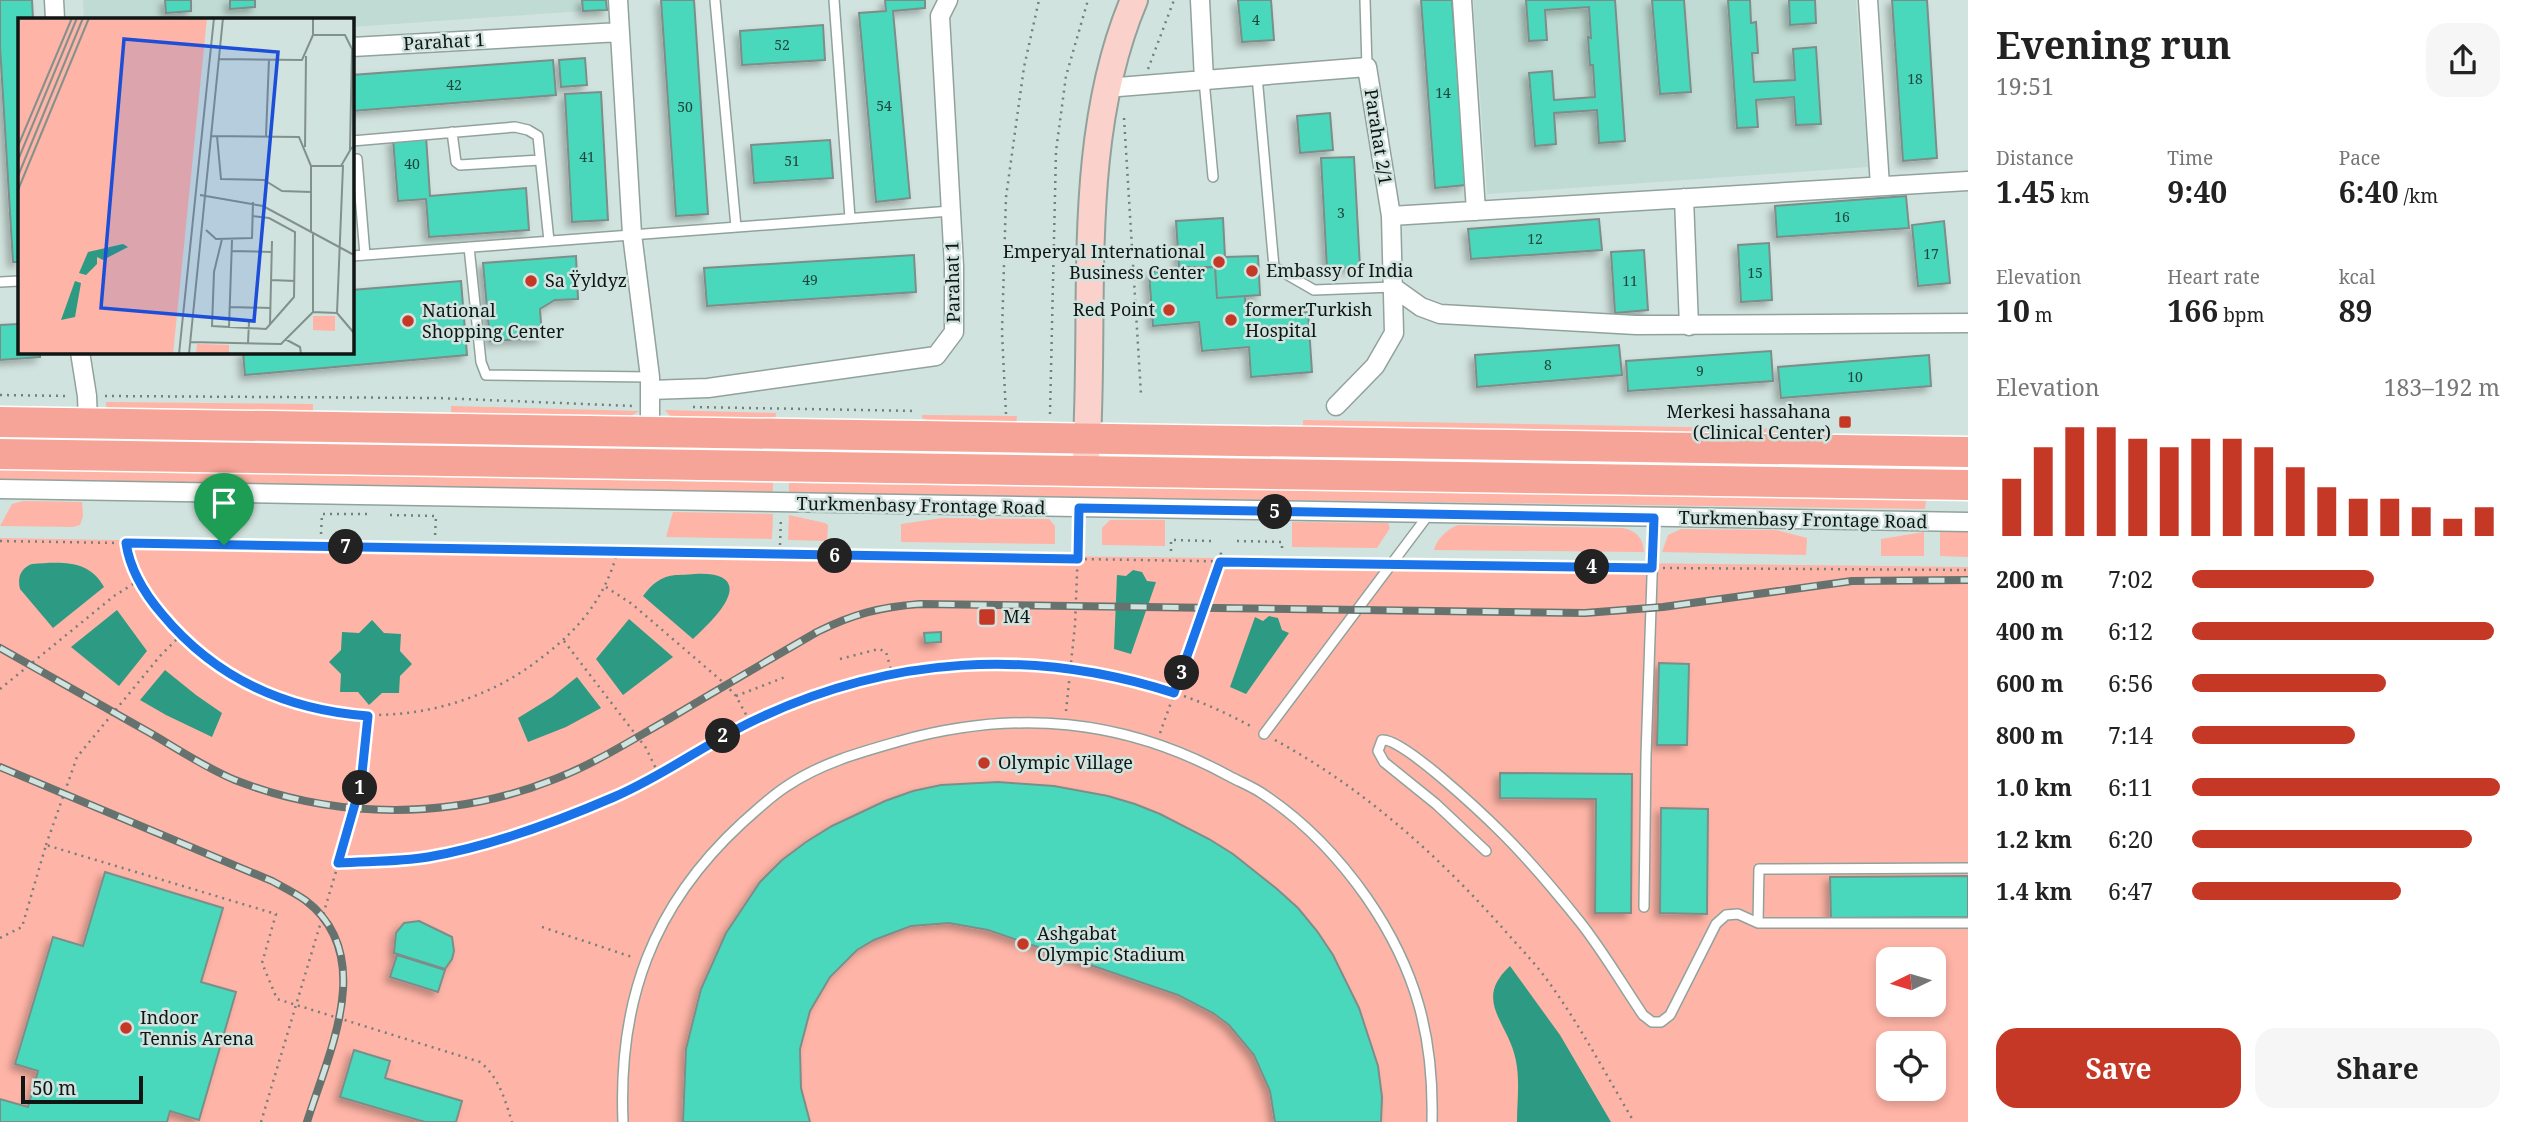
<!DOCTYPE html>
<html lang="en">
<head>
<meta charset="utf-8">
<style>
  body { margin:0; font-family:"Noto Serif",serif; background:#f6f6f6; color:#222; height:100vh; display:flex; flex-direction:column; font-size:26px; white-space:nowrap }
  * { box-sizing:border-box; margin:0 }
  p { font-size:23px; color:#767676 }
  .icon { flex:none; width:38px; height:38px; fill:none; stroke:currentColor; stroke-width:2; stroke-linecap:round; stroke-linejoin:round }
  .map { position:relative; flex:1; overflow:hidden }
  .sheet { display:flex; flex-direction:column; background:#fff; width:560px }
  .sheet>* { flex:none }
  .needle { width:46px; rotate:265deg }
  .fabs { position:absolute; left:1876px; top:947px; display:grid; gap:14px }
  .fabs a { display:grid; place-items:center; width:70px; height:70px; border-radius:14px; background:#fff; box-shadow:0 4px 10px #0003; font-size:35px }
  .scale { position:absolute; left:21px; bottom:18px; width:122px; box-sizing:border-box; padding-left:7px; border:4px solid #0f1614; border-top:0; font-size:19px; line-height:24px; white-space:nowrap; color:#0f1614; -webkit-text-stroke:5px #d1e3de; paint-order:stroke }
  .pin { position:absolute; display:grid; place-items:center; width:60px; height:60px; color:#fff; margin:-72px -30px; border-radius:50% 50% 50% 0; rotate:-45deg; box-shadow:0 0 7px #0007 }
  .pin .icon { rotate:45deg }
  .km { position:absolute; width:35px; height:35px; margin:-18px; border-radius:50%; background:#222; color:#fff; font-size:19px; line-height:35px; text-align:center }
  .round { display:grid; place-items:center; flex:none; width:74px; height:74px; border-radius:21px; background:#f6f6f6 }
  .headline { display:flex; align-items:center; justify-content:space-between; height:119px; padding:0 28px }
  h1 { font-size:38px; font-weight:700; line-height:52px }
  .stats { display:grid; grid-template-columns:repeat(3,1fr); gap:10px; height:119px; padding:7px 28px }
  .stats div { display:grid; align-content:center }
  .stats b { font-size:30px; font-weight:700 }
  .stats small { font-size:19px; font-weight:400 }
  .stats p { font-size:19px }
  .chart { height:196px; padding:14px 28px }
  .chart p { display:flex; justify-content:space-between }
  .chart svg { width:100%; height:126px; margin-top:7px; stroke:#c53826; stroke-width:6 }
  .cta { display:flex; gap:14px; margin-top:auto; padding:14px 28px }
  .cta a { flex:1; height:80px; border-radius:21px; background:#c53826; color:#fff; font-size:28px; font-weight:700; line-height:80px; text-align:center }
  .cta a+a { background:#f6f6f6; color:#222 }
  ul { padding:0 28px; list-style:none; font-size:23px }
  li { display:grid; grid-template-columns:112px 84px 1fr; align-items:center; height:52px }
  li i { height:18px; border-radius:9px; background:#c53826 }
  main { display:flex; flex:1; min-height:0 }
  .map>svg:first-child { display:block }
</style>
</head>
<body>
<main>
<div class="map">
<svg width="1968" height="1122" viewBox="0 0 1968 1122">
  <defs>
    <filter id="shadow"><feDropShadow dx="-4.5" dy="4.5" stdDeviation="3.5" flood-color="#0004"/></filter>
  </defs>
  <rect width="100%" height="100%" fill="#d1e3de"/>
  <path fill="#c0dbd3" d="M83,0H582L583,11L352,27V19H84Z
    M1473,0H1856L1868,167L1487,194Z"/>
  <path fill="#feb4a6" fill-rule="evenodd" d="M106,402L313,404V412L112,410L106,406Z
    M451,406L639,411L628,418L451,414Z
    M665,410L776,413L775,421L671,417Z
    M922,415L1017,416L1016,425L935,423L922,418Z
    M1303,420L1798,429V436L1303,427Z
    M0,469L773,483V493L0,479Z
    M789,483L1926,499L1925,509L789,493Z
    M23,501L82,502L83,516L80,525L73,527L0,526L12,504Z
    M673,512L773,514L772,539L666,537Z
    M789,515L825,523L828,525L827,541L788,540Z
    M942,518L1049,519L1055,526V544L901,542V524Z
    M1110,520H1165V546L1102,545V528Z
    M1292,522L1388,523L1390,528L1377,548L1292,547Z
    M1458,525L1623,528C1637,531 1643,538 1644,552L1434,550C1436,540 1447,529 1458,525Z
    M1681,529L1776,530L1807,538L1806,555L1662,552L1668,535Z
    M1924,532V556H1881V539Z
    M1940,532H1968V557L1940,556Z
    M0,538L1053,556L1968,567V1122H0ZM1888,959H1934V1004H1888ZM1888,1043H1934V1088H1888Z"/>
  <path fill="#2d9a84" d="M32,564C60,562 89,559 104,587L53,628L20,589C17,577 21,568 32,564Z
    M1133,570L1142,572L1147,581L1156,582L1131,654L1114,649L1117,575L1126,576Z
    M676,575C688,575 709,571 721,577C748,590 704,628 693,639L643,596C652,584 661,576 676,575Z
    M117,610L147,651L119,686L71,647Z
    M1269,616L1278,618L1282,630L1289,633L1246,694L1230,687L1255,617L1263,621Z
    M629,619L673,657L623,695L596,659Z
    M372,620L384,633L401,634L400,651L412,664L400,676L399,693H382L369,705L358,692H340L341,674L329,662L341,650L342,632L359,633Z
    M165,670L196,695L222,713L212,737L166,715L140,700Z
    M577,677L601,708L566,727L528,742L518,718L552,697Z
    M1510,966L1560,1035L1611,1122H1517C1517,1102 1520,1081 1516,1061C1509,1022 1472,1001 1510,966Z"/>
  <path fill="#4ad8bb" stroke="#7d8e8a" stroke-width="2" filter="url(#shadow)" d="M0,0H32L33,19H19V262H13L0,46Z
    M165,0H191V11L166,13Z
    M230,0H255V7L230,9Z
    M582,0H606L607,10L583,11Z
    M661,0H694L708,214L676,216Z
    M885,0H925V8L893,11L910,198L876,202L859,13L886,11Z
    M1238,0H1271L1274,40L1242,42Z
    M1421,0H1452L1466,185L1435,188Z
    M1526,0H1615L1625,141L1599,143L1597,110L1554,113L1556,144L1535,146L1529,73L1552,71L1554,100L1595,97L1593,65H1590L1588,37L1591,38L1589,7L1545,10L1547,40L1529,41Z
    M1652,0H1684L1691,92L1660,94Z
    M1728,0H1750L1751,23L1756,22L1758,53H1752L1754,82L1795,80L1793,49L1816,47L1821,124L1796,125L1794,97L1756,100L1758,127L1737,128Z
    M1789,0H1815L1816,23L1790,25Z
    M1892,0H1927L1937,158L1903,161Z
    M823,25L825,60L742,65L740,31Z
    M585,58L587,85L561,87L559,60Z
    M553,60L556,95L352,111V75Z
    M601,92L608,220L572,222L565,94Z
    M1330,113L1333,150L1300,153L1297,116Z
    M426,136L430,196L526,188L529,230L429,237L426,199L398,201L393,139Z
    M830,140L833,178L754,183L751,145Z
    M1354,157L1360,267L1327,269L1321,158Z
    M1906,196L1909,228L1777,237L1775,206Z
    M1223,218L1225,257L1258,256L1260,295L1217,298L1215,267H1179L1176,221Z
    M1599,219L1602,250L1471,259L1468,229Z
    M1944,221L1950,283L1918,286L1912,225Z
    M1769,243L1772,300L1741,302L1738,245Z
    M1644,250L1648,310L1615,313L1611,252Z
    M914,255L916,292L707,306L704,268Z
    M576,256L578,299L555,300L540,309L542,338L490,341L483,263Z
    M1215,267L1217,298L1245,296L1246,317L1308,312L1312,372L1251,377L1249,347L1202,351L1199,322L1153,326L1149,272Z
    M461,281L467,355L245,375L243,352H352V290Z
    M19,324V352H40V357L0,360V325Z
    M1619,345L1622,375L1477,387L1475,355Z
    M1771,351L1773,381L1628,391L1626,361Z
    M1929,355L1931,386L1781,398L1778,367Z
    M941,632V642L925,643L924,633Z
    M1659,663L1689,664L1687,745H1657Z
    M1500,773L1632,774L1631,913H1595L1596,799L1500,798Z
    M998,782L1054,786L1108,796L1135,804L1160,814L1209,839L1233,854L1277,889L1298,908L1317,931L1333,955L1359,1008L1378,1066L1382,1097L1381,1122H1275L1270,1091L1254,1055L1229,1025L1213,1013L1178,995L988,930L949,923L911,926L874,940L857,950L830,977L810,1011L800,1049L801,1088L810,1122H683L686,1049L701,989L726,933L760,882L782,860L806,842L832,826L885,801L913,791L941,785Z
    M1661,808L1708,809L1707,914L1660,913Z
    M105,872L223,908L201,982L236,992L199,1120L170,1111L167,1122H0V1099L28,1107L38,1071L15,1064L53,937L83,946Z
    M1968,876V917L1831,918L1830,877Z
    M419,921L452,937L454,951L452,959L445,969L394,953L396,933L404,923Z
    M397,955L445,970L438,992L390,977Z
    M354,1050L390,1061L385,1078L462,1101L456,1122H425L340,1097Z"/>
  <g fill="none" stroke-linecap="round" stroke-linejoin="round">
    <g stroke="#91a29d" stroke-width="12">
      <path id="lane" d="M715,0L736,227
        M834,0L850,218
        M1365,0L1367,67
        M1257,76L1274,267L1314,290L1393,287
        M1204,80L1213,177
        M452,132L456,162L460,165L540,160
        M352,141L515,127L528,130L538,136L549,241
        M357,159L365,255
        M469,247L481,362L486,375L650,377
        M352,256L951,211
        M0,282L19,281
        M1264,734L1429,514
        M1486,851L1436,804L1384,762L1378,751L1382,740C1401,736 1486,817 1503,834C1530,861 1556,892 1580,922C1603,951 1622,984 1643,1015L1652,1022H1661L1670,1015L1716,924L1726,915L1738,914L1758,923H1968
        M1644,907L1646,756L1654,518
        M1758,923L1759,869L1968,868
        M623,1122C618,1001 652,906 742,823C757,810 771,796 787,786C821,763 861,752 900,741C1015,709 1123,718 1229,776C1240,782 1253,787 1263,794C1304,821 1339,858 1367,898C1416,969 1434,1036 1432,1122"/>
    </g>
    <g stroke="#91a29d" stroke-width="21">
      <path id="street" d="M54,0L55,19
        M618,0L632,234L650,377V433
        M1200,0L1204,80
        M1462,0L1476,211
        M1868,0L1880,186
        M352,47L620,32
        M1106,88L1367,67L1391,216L1394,333L1375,366L1336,406
        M1684,198L1689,326
        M1391,216L1968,181
        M1393,287L1421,307L1440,314L1636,325L1968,323
        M80,352L87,396L88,423
        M650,390L708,388L936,356L954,332V266L940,16L948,0
        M0,489L1968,522"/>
    </g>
    <g stroke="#91a29d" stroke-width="30">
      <path id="secondary" d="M1086,458C1096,308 1074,142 1134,0"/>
    </g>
    <g stroke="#fff" stroke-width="33">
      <path id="primary" d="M0,422L1968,452
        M0,454L1968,485"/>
    </g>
    <path stroke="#727f7b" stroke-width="2.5" stroke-dasharray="2 5" stroke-linecap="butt" d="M1148,69L1174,0
      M1124,118L1141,394
      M0,395L70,396
      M105,396L438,398L633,406
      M693,407L917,411
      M1006,414L1002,333L1006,197L1024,67L1039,0
      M1050,414L1056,151L1066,76L1088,0
      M390,515L436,516L435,537
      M321,534L322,514H367
      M0,541L1377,564
      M1237,541L1282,542V553
      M126,543C132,580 156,611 182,637C279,734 439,741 545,655C581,627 605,597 617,553
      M780,545L781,517
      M1171,551V540L1212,541
      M1408,564L1639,567
      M1663,568L1968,570
      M606,587L632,604L724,683L736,696L750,722
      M564,641L646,748L659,775
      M840,659L879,649L886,652L892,673
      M0,689L114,596L138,581
      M736,696L788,676
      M1066,711L1075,625L1079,522
      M1160,733L1220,567L1221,552
      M1275,740C1365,789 1440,857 1507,933C1520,948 1533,961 1545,977C1579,1023 1605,1073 1634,1122
      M46,845L77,757L160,656L180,636
      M338,863C367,861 398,862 427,857C501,845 575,817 642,784C670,770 696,752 724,736C749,721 777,709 805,698C943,641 1124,655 1254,728
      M542,927L635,958
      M0,938L22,927L46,845L276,914L262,963L277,999L480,1062C499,1077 505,1100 512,1122
      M261,1122L352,818L361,783L368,716"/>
    <use href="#lane" stroke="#fff" stroke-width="9"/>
    <use href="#street" stroke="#fff" stroke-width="18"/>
    <use href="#secondary" stroke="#fad1cb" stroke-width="26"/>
    <use href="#primary" stroke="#f6a497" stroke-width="30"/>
    <g stroke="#66726e" stroke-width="8">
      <path id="rail" d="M0,648C51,677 101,705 152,734C179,750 206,768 235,780C337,820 453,820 555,779C594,764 630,741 667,720C717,690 767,661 817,632C853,614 880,607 920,604L1585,613L1663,607L1852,581L1968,580
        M0,767L272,881C283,887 295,893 305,900C378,955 328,1054 307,1122"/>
    </g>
    <use href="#rail" stroke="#d1e3de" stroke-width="5" stroke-dasharray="16" stroke-linecap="butt"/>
  </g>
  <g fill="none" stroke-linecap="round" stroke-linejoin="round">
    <g stroke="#fff" stroke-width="14">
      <path id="route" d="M1079,508L1654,518L1652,568L1220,562L1174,693C1032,647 888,656 753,721C705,744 663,776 614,797C554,823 492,846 428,857C398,862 367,861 338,863L361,783L368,716C286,710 215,678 162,614C144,593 130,570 126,543L1078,559Z"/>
    </g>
    <use href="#route" stroke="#1a73e8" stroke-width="9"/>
  </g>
  <g fill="#c53826" stroke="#d1e3de" stroke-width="2.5">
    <circle cx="1219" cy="262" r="7"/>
    <circle cx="1252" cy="271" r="7"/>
    <circle cx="531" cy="281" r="7"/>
    <circle cx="1169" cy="310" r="7"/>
    <circle cx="1231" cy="320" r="7"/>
    <circle cx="408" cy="321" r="7"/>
    <rect x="1838" y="415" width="14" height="14" rx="3.5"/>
    <rect x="978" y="608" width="18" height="18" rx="3.5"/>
    <circle cx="984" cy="763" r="7"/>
    <circle cx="1023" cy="944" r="7"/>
    <circle cx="126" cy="1028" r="7"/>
  </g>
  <g text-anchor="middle" stroke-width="5" stroke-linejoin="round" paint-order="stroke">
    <g font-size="14" fill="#1e463e">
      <text x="1256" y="25">4</text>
      <text x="782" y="50">52</text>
      <text x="1915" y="84">18</text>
      <text x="454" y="90">42</text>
      <text x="1443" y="98">14</text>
      <text x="884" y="111">54</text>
      <text x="685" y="112">50</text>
      <text x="587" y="162">41</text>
      <text x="792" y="166">51</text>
      <text x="412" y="169">40</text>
      <text x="1341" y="218">3</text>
      <text x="1842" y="222">16</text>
      <text x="1535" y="244">12</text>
      <text x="1931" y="259">17</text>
      <text x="1755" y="278">15</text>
      <text x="810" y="285">49</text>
      <text x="1630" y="286">11</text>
      <text x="1548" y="370">8</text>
      <text x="1700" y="376">9</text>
      <text x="1855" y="382">10</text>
    </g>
    <g font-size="18" fill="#0f1614" stroke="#d1e3de">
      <text transform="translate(444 42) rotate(-3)" y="6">Parahat 1</text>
      <text transform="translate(1378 137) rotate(81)" y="6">Parahat 2/1</text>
      <text transform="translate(953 282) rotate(-91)" y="6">Parahat 1</text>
      <text transform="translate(921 506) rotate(1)" y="6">Turkmenbasy Frontage Road</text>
      <text transform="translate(1803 520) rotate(1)" y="6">Turkmenbasy Frontage Road</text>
    </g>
    <g font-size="18" fill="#0f1614" stroke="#d1e3de" text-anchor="start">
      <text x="1205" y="258" text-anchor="end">Emperyal International<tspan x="1205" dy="21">Business Center</tspan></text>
      <text x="1266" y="277">Embassy of India</text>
      <text x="545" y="287">Sa Ÿyldyz</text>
      <text x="1155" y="316" text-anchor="end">Red Point</text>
      <text x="1245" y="316">formerTurkish<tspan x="1245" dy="21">Hospital</tspan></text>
      <text x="422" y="317">National<tspan x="422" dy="21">Shopping Center</tspan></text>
      <text x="1831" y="418" text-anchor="end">Merkesi hassahana<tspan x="1831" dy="21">(Clinical Center)</tspan></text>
      <text x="1003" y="623">M4</text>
      <text x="998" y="769">Olympic Village</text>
      <text x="1037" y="940">Ashgabat<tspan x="1037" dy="21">Olympic Stadium</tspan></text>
      <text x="140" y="1024">Indoor<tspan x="140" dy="21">Tennis Arena</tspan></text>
    </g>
  </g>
  <g transform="translate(18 18)">
    <rect width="336" height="336" fill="#d1e3de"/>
    <path d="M189,0L155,336H0V1ZM295,298H317V313L295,312ZM179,326L211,327V336H178Z" fill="#feb4a6"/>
    <path d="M105,226L110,229L85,242L79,239V246L68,257L61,255L70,234ZM57,263L63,265L57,299L43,302Z" fill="#2d9a84"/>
    <path fill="none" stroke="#83918d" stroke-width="2" d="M295,17H327L335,33M201,41L284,42L295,17V0M193,118L281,119L293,148H325L319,295M199,118L203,161L246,162L264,173L293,174M248,118L251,41M0,128L54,0M287,129L288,38M332,132L334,30M0,142L59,0M323,148L334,129M0,158L65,0M0,172L71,0M182,177L245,188L336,237M188,212L198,221L234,220L235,184M293,214V148M204,221L196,254L194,308L248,311L276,279L277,214L251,200L234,198M213,233L254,234M253,262L277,263M212,289L252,290M295,294L319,295M319,295L336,315M252,306L254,223M211,310L214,222M267,321L282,329L283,336M172,324L263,326L295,294V216M230,325L231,304M161,336L196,0M171,336L205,0"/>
    <path fill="#1d4ed8" fill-opacity="0.15" stroke="#1d4ed8" stroke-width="3.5" d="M106,21L260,34L236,303L83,290Z"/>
    <rect width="336" height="336" fill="none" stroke="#0f1614" stroke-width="3.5"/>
  </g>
</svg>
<div class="fabs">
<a><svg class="needle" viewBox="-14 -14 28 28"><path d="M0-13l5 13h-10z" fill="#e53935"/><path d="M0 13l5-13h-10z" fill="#767676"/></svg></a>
<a><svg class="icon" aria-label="locate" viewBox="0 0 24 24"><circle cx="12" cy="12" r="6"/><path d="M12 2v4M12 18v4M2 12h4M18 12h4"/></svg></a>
</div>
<div class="scale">50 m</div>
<div class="pin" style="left:224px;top:545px;background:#1e9e55"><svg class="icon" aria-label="arrive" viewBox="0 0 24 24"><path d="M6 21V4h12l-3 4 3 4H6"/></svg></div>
<b class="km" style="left:360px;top:788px">1</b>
<b class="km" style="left:723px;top:736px">2</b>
<b class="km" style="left:1182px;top:673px">3</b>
<b class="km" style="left:1592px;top:567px">4</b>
<b class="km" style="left:1275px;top:512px">5</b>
<b class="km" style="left:835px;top:556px">6</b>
<b class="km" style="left:346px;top:547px">7</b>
</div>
<section class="sheet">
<div class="headline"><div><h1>Evening run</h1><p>19:51</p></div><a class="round"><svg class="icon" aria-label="share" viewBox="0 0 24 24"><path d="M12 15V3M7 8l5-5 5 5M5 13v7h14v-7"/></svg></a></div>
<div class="stats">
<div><p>Distance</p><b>1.45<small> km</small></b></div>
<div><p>Time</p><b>9:40</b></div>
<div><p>Pace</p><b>6:40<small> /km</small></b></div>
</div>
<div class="stats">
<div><p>Elevation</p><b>10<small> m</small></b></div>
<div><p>Heart rate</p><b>166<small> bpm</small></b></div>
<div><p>kcal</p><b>89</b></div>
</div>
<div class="chart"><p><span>Elevation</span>183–192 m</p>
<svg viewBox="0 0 160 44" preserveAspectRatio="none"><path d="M5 44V24M15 44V13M25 44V6M35 44V6M45 44V10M55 44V13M65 44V10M75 44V10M85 44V13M95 44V20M105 44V27M115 44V31M125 44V31M135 44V34M145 44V38M155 44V34"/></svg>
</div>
<ul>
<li><b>200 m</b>7:02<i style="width:59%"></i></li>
<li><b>400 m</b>6:12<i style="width:98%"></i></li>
<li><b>600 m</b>6:56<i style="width:63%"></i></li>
<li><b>800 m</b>7:14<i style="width:53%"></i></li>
<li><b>1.0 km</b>6:11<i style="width:100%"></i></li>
<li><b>1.2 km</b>6:20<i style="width:91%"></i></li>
<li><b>1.4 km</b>6:47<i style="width:68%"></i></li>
</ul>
<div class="cta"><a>Save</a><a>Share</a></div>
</section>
</main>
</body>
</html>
